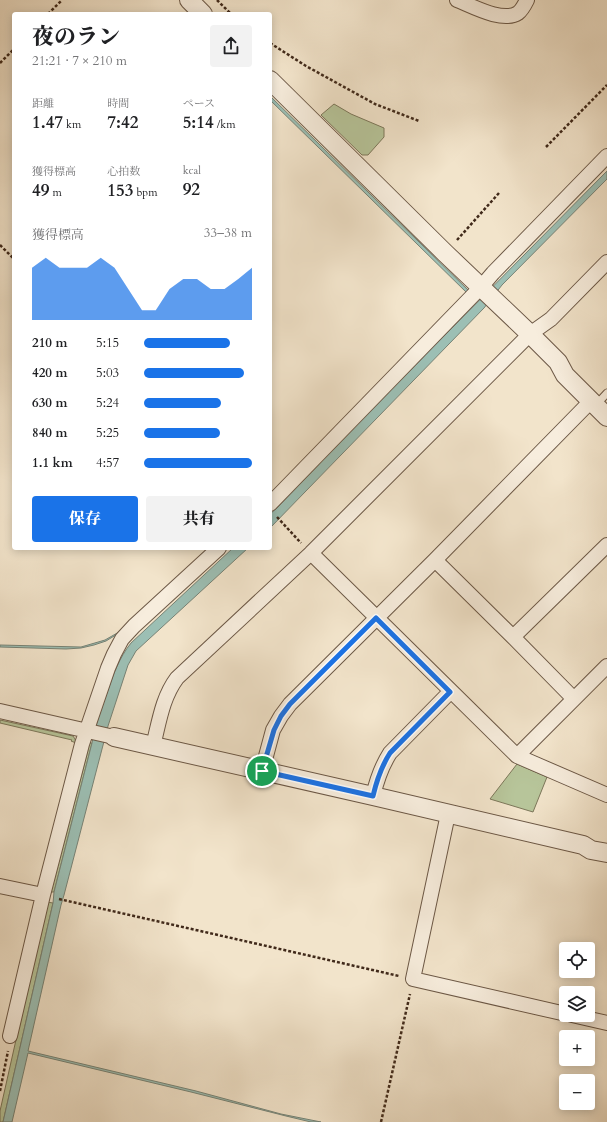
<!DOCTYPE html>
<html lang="ja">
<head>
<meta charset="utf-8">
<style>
  body { margin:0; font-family:Cardo,"Noto Serif JP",serif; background:#f2f2f2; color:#202124; height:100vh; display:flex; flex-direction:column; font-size:15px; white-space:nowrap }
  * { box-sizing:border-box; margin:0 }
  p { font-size:13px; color:#757577 }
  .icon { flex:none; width:22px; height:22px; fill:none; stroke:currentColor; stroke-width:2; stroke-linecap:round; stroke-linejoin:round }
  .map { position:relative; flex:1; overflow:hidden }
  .details { position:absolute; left:12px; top:12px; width:260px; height:538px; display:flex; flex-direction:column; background:#fff; border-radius:4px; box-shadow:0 2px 10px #0003 }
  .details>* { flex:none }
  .controls { position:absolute; left:559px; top:942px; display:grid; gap:8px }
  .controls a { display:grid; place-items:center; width:36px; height:36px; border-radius:4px; background:#fff; box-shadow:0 2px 10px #0003; font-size:20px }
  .pin { position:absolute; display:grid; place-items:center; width:34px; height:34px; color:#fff; margin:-17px; border:2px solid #fff; border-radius:50%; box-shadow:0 1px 4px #0007 }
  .round { display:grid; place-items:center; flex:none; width:42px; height:42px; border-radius:4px; background:#f2f2f2 }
  .headline { display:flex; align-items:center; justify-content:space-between; height:68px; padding:0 20px }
  h1 { font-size:22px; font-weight:800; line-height:30px }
  .metrics { display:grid; grid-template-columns:repeat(3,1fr); gap:6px; height:68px; padding:4px 20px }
  .metrics div { display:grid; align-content:center }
  .metrics b { font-size:17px; font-weight:800 }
  .metrics small { font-size:11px; font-weight:400 }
  .metrics p { font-size:11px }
  .chart { height:112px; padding:8px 20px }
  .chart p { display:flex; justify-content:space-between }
  .chart svg { width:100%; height:72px; margin-top:4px; fill:#1a73e8; opacity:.7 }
  .cta { display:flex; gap:8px; margin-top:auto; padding:8px 20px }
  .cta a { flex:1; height:46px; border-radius:4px; background:#1a73e8; color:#fff; font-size:16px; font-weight:800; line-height:46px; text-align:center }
  .cta a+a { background:#f2f2f2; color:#202124 }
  ul { padding:0 20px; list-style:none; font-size:13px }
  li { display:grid; grid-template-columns:64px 48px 1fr; align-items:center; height:30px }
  li i { height:10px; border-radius:5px; background:#1a73e8 }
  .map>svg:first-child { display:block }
</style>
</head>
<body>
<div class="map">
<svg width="607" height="1122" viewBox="0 0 607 1122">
  <rect width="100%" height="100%" fill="#f2e4cb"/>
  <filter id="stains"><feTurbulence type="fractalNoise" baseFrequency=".005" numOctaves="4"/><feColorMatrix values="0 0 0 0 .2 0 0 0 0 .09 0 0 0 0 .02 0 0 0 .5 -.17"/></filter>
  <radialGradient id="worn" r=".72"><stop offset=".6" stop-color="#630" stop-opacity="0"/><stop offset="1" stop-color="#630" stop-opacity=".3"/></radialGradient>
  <path fill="#b7c59a" stroke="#7c775a" d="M334,104L351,114L384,128V137L368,155H362L321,115Z
    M0,720L73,736L75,739L76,743L71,741L72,740L0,723Z
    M88,743H92L54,892H50Z
    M517,764L547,777L533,812L490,799Z
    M47,902L53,903L3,1122H0V1111Z"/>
  <path fill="#9cbfb4" stroke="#778376" d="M270,96L468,290L466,292L270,100Z
    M607,171V179L502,285L484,308L270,528V514L277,508L365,416Z
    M233,548H248L136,651L128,665L108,726L64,895L61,905L28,1051L196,1091L281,1114L321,1122H311L286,1116L191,1092L28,1053L12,1122H3L53,903L54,892L92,743C95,726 101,709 107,693C113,675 119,658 131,643Z
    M119,632V633L106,641L94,645L81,648L66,649L0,647V645L81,647L105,640Z"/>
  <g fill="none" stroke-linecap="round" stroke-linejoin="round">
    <g stroke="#6c5846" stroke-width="9">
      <path id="service" d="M595,406L607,393"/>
    </g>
    <g stroke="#6c5846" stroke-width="16">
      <path id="minor" d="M457,0C472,6 503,23 518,13C522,10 525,4 527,0
        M270,504L481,287L493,273L607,156
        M311,553L517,756L607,666
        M435,560L513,637L574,699
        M513,637L607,545
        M0,711L114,737
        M153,746C159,723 162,698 177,678L311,553L530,334L551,319L607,262
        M517,756L607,795
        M262,771L273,730L281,716L290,704L435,560L591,401
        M373,796C377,779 381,767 390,753L451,691
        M448,814L413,979L566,1014
        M0,886L43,895
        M572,1015L607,1023
        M10,1036L43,895L82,744L108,668L114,654L122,639L134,626L219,548"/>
    </g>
    <g stroke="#6c5846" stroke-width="20">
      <path id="tertiary" d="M189,0L203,14
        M270,80L445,253L530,334L558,362L565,375L607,417
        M114,737L373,796L583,845L591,850L607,853"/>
    </g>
    <path stroke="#40291a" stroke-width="2.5" stroke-dasharray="3 2" stroke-linecap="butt" d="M217,0L231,14
      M48,14L62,0
      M270,43L306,66L375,104L419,121
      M0,63L14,49
      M546,147L607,85
      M457,240L499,193
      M0,245L14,259
      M277,517L301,543
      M59,899L399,976
      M0,1091L8,1051
      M381,1122L410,994"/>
    <use href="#service" stroke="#f7eddd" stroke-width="7"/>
    <use href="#minor" stroke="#f7eddd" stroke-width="14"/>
    <use href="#tertiary" stroke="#f7eddd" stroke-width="18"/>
  </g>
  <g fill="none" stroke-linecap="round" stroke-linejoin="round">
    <g stroke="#fff" stroke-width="8">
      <path id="route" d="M376,618L450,692L390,753C381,767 377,779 373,796L262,771L274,730L281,716L290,704Z"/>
    </g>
    <use href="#route" stroke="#1a73e8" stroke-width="5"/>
  </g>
  <rect width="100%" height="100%" filter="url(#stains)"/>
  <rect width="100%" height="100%" fill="url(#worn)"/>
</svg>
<div class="controls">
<a><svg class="icon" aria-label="locate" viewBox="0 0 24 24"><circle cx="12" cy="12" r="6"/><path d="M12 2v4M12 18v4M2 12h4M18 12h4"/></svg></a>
<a><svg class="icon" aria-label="layers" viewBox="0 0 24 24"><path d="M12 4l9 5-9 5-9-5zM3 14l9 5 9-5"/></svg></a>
<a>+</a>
<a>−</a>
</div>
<div class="pin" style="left:262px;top:771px;background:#1e9e55"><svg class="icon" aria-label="arrive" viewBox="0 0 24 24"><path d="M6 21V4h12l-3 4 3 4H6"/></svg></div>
<section class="details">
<div class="headline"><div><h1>夜のラン</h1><p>21:21 · 7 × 210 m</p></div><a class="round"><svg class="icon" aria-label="share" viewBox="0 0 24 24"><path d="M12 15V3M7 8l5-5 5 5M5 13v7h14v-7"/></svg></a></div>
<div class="metrics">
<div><p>距離</p><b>1.47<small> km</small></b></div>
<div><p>時間</p><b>7:42</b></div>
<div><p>ペース</p><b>5:14<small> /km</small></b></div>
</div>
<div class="metrics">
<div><p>獲得標高</p><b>49<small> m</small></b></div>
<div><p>心拍数</p><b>153<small> bpm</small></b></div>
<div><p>kcal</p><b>92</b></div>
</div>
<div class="chart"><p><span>獲得標高</span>33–38 m</p>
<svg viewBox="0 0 160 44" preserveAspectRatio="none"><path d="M0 44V12L10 6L20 12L30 12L40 12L50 6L60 12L70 25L80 38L90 38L100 25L110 19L120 19L130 25L140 25L150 19L160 12V44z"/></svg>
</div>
<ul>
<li><b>210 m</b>5:15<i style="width:80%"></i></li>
<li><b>420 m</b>5:03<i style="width:93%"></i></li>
<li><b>630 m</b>5:24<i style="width:71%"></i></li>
<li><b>840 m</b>5:25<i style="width:70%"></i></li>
<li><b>1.1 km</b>4:57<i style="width:100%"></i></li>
</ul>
<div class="cta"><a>保存</a><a>共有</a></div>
</section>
</div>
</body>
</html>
